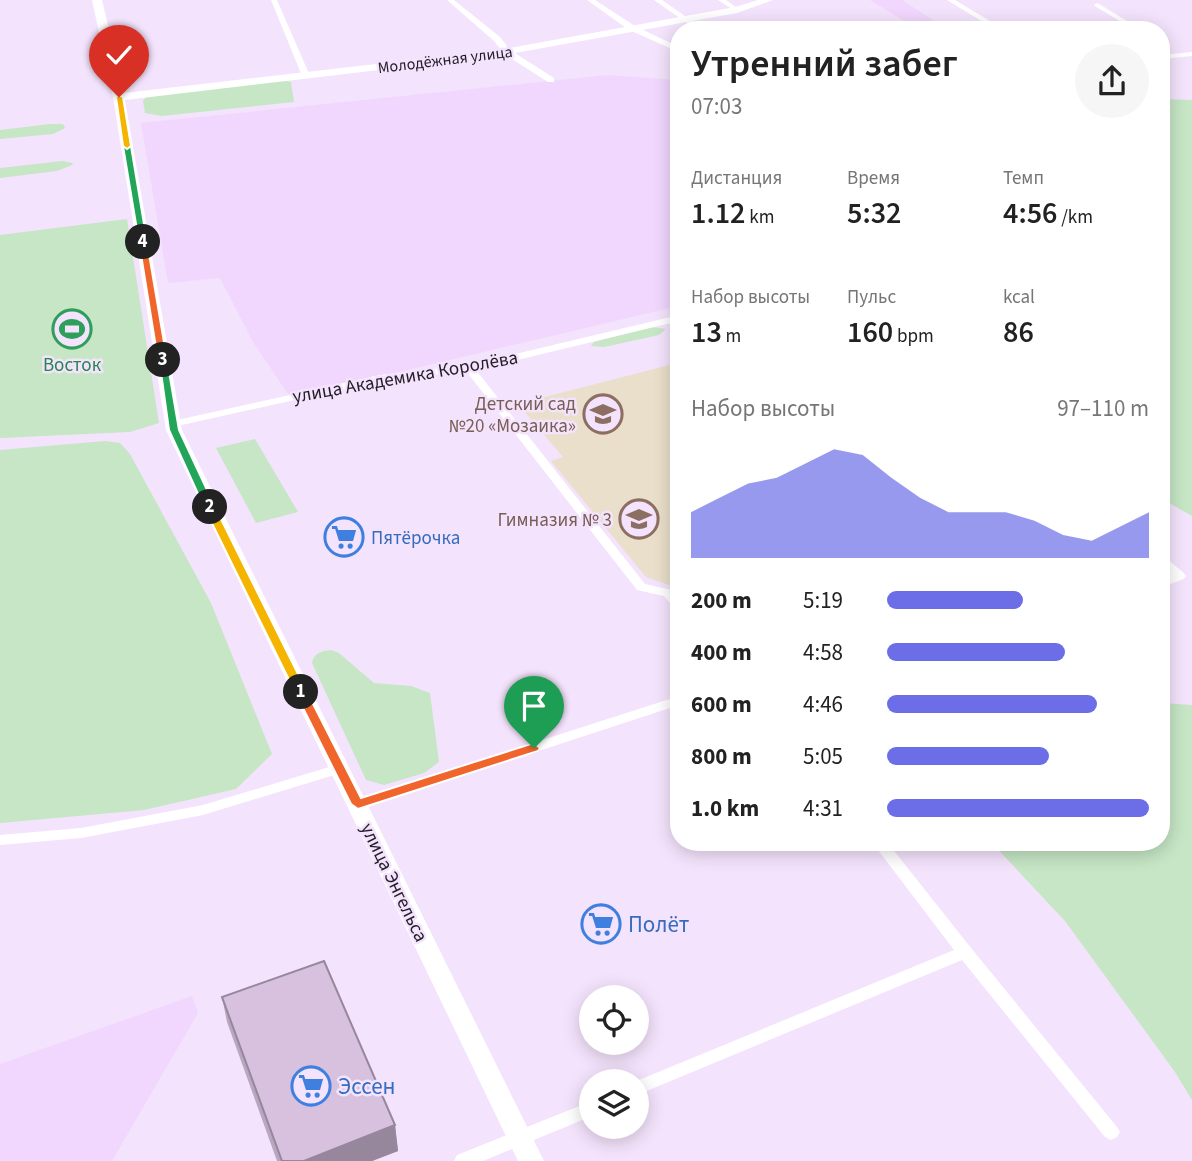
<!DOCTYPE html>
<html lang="ru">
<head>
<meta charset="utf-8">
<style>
  body { margin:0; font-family:"Source Sans 3",sans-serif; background:#f6f6f6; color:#222; height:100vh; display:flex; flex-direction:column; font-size:26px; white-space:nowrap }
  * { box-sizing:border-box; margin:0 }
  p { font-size:23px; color:#767676 }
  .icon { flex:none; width:38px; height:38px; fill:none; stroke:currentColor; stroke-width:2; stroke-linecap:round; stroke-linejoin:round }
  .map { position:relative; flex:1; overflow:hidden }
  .panel { position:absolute; left:670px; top:21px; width:500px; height:830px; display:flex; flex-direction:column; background:#fff; border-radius:28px; box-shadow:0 4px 18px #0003 }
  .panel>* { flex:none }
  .tools { position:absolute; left:579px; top:985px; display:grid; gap:14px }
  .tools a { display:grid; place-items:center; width:70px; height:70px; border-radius:50%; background:#fff; box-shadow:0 4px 18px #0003; font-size:35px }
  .pin { position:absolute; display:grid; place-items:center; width:60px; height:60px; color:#fff; margin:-72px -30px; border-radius:50% 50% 50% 0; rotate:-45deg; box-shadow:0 0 7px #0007 }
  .pin .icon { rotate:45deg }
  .km { position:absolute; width:35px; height:35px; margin:-18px; border-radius:50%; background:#222; color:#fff; font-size:19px; line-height:35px; text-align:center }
  .round { display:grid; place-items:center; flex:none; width:74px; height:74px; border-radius:37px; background:#f6f6f6 }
  .summary { display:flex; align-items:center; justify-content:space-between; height:119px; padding:0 21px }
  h1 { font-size:38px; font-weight:600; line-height:52px }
  .stats { display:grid; grid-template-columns:repeat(3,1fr); gap:10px; height:119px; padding:7px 21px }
  .stats div { display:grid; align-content:center }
  .stats b { font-size:30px; font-weight:600 }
  .stats small { font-size:19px; font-weight:400 }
  .stats p { font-size:19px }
  .chart { height:196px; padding:14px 21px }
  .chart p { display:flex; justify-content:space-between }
  .chart svg { width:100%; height:126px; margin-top:7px; fill:#6c6ee7; opacity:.7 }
  ul { padding:0 21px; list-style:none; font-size:23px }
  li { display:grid; grid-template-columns:112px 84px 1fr; align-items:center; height:52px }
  li i { height:18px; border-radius:9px; background:#6c6ee7 }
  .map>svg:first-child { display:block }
</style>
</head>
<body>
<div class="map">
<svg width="1192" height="1161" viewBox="0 0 1192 1161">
  <rect width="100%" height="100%" fill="#f4e3fc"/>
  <path fill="#f1d7fd" d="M870,0H902L948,30H919Z
    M607,75L679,80V306L399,372L288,394L253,342L220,278L168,283L141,123Z
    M192,996L198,1013L112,1161H0V1064Z"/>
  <path fill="#e9dfca" d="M677,363L679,425L669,428L679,439V585L675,587L646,577L551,461L563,457L518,404Z"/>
  <path fill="#c6e6c5" d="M283,80L291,82L294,102L162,116L145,113L143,101L146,97Z
    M1162,99L1192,100V516L1162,499Z
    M50,124H63L65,128L53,134L0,139V130Z
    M62,161L73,163L72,165L57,171L0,178V168Z
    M127,219L159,423L130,432L0,438V235Z
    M652,327L666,329L659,335L604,347L591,346L594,342Z
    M255,439L298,512L256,523L216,448Z
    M105,441L120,443L130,454L211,603L272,754L236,789L144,810L0,823V450Z
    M331,650L339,653L374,683L411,686L430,693L439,762L424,773L384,785L366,780L312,663C314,653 321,651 331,650Z
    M1162,703L1192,705V1100L1175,1072L1065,921L991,842H1162Z"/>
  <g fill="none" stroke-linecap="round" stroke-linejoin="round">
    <path fill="#fff" fill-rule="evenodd" d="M271,0H277L310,76L309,78L302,76Z
      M447,0H454L500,37L510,50L554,78V82H548L504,54L494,41Z
      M587,0H595L635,26L679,47V52L629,30Z
      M654,0H662L705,30H697Z
      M718,0H726L740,10L735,11Z
      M947,0H955L1005,30H996Z
      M1097,3L1099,4L1142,30H1134L1095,6L1094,5Z
      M1192,52V56L1162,59V55Z
      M679,315V321L476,370L645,584L672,590L679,598V610L675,609L664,596L637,590L466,371L380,381L173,427L168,424L173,421L380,375L469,365Z
      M1162,557L1166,558L1184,573L1186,576L1184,579L1162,587V579L1171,575L1162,567Z
      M679,696V705L362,809H352L350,805L352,801Z
      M339,764L344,766L346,769L344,772L203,815L81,838L0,845V835L81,828L203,805Z
      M872,842H887L971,948L1117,1127L1120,1132L1117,1137L1111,1140L1105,1137L962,960L637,1095V1082H634L954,950Z
      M592,1101V1116L483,1161H454L457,1155Z"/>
    <path fill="#fff" fill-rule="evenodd" d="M92,0H102L124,93L498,50L735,7L758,0H773L737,13L498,56L125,100L182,430L544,1161H518L166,430L113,97Z"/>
  </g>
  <path fill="#b9a6c0" d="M222,997L395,1125L398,1151L372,1161H277L227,1022Z"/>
  <path fill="#96879c" d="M395,1125L398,1151L372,1161H304Z"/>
  <path fill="#d7c1df" stroke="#96879c" stroke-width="2" d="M324,961L395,1125L304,1161H282L222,997Z"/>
  <path fill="#f0652b" stroke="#fff" stroke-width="2" d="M301,688L307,692L361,798L534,743L540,748L538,751L358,809L351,804L295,692Z"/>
  <path fill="#f5b400" stroke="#fff" stroke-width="2" d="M210,504L215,507L307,692L305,695L301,696L295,692L204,507Z"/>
  <path fill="#22a559" stroke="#fff" stroke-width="2" d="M159,358L167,360L179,430L215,507L214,510L204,507L169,430Z"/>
  <path fill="#f0652b" stroke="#fff" stroke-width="2" d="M143,239L147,242L167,360L163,363L158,360L139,242Z"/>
  <path fill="#22a559" stroke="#fff" stroke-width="2" d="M127,144L131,146L147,242L143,244L139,242L123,146Z"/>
  <path fill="#f5b400" stroke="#fff" stroke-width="2" d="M119,95L123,97L131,146L127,149L123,146L116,97Z"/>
  <defs>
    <g id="stadium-ring" transform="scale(2.0125)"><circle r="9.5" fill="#f4e3fc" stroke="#2e9e5b" stroke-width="1.5"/><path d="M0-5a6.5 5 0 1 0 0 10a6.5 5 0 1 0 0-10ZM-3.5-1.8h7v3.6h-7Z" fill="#2e9e5b"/></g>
    <g id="school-ring" transform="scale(2.0125)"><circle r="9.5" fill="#f4e3fc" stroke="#8d6e63" stroke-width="1.5"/><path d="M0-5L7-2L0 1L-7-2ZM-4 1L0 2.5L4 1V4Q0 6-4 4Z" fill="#8d6e63"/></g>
    <g id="supermarket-ring" transform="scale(2.0125)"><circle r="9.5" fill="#f4e3fc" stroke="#3f7fe0" stroke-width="1.5"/><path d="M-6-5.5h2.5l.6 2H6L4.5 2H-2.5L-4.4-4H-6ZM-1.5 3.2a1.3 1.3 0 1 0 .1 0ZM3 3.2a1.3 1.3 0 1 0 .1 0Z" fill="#3f7fe0"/></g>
  </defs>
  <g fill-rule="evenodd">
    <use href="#stadium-ring" x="72" y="329"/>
    <use href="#school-ring" x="603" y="414"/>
    <use href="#school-ring" x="639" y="519"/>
    <use href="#supermarket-ring" x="344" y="537"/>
    <use href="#supermarket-ring" x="601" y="924"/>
    <use href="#supermarket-ring" x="311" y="1086"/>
  </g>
  <g text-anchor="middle" stroke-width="5" stroke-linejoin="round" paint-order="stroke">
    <g font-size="16" fill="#231c27" stroke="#f4e3fc">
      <text transform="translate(445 59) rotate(-7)" y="6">Молодёжная улица</text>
    </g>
    <g font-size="19" fill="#27864d" stroke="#f4e3fc">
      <text x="72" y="371">Восток</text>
    </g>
    <g font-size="19" fill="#231c27" stroke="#f4e3fc">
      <text transform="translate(405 376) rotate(-10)" y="7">улица Академика Королёва</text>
      <text transform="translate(395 882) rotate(64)" y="7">улица Энгельса</text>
    </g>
    <g font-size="19" fill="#785e54" stroke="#f4e3fc" text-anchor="end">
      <text x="576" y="410">Детский сад<tspan x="576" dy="22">№20 «Мозаика»</tspan></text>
      <text x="612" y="526">Гимназия № 3</text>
    </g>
    <g font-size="19" fill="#366cbe" stroke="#f4e3fc" text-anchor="start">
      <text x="371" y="544">Пятёрочка</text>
    </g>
    <g font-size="23" fill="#366cbe" stroke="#f4e3fc" text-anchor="start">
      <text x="628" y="932">Полёт</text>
      <text x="338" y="1094">Эссен</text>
    </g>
  </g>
</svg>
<div class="tools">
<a><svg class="icon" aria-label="locate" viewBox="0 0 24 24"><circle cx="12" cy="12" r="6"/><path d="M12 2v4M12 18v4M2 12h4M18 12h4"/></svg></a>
<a><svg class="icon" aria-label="layers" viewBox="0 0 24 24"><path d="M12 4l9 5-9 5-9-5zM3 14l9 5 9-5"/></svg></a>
</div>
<div class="pin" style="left:534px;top:748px;background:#1e9e55"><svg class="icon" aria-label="arrive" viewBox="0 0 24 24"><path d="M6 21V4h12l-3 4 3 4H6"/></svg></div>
<div class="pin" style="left:119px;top:97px;background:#d93025"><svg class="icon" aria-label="check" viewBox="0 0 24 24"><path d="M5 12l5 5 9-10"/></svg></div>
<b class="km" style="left:301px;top:692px">1</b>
<b class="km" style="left:210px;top:507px">2</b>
<b class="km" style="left:163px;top:360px">3</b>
<b class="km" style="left:143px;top:242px">4</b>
<section class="panel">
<div class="summary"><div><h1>Утренний забег</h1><p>07:03</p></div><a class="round"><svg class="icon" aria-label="share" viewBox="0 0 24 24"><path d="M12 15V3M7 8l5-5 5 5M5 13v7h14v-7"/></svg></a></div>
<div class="stats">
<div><p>Дистанция</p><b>1.12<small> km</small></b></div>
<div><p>Время</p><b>5:32</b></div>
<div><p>Темп</p><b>4:56<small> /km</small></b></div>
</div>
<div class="stats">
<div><p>Набор высоты</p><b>13<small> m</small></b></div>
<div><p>Пульс</p><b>160<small> bpm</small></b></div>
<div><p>kcal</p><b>86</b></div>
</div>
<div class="chart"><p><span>Набор высоты</span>97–110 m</p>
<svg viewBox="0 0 160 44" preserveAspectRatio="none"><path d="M0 44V28L10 23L20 18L30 16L40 11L50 6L60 8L70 16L80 23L90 28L100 28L110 28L120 31L130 36L140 38L150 33L160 28V44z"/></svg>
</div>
<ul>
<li><b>200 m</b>5:19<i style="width:52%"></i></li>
<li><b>400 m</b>4:58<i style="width:68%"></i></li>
<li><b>600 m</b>4:46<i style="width:80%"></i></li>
<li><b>800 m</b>5:05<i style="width:62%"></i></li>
<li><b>1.0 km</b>4:31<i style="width:100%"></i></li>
</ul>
</section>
</div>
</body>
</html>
